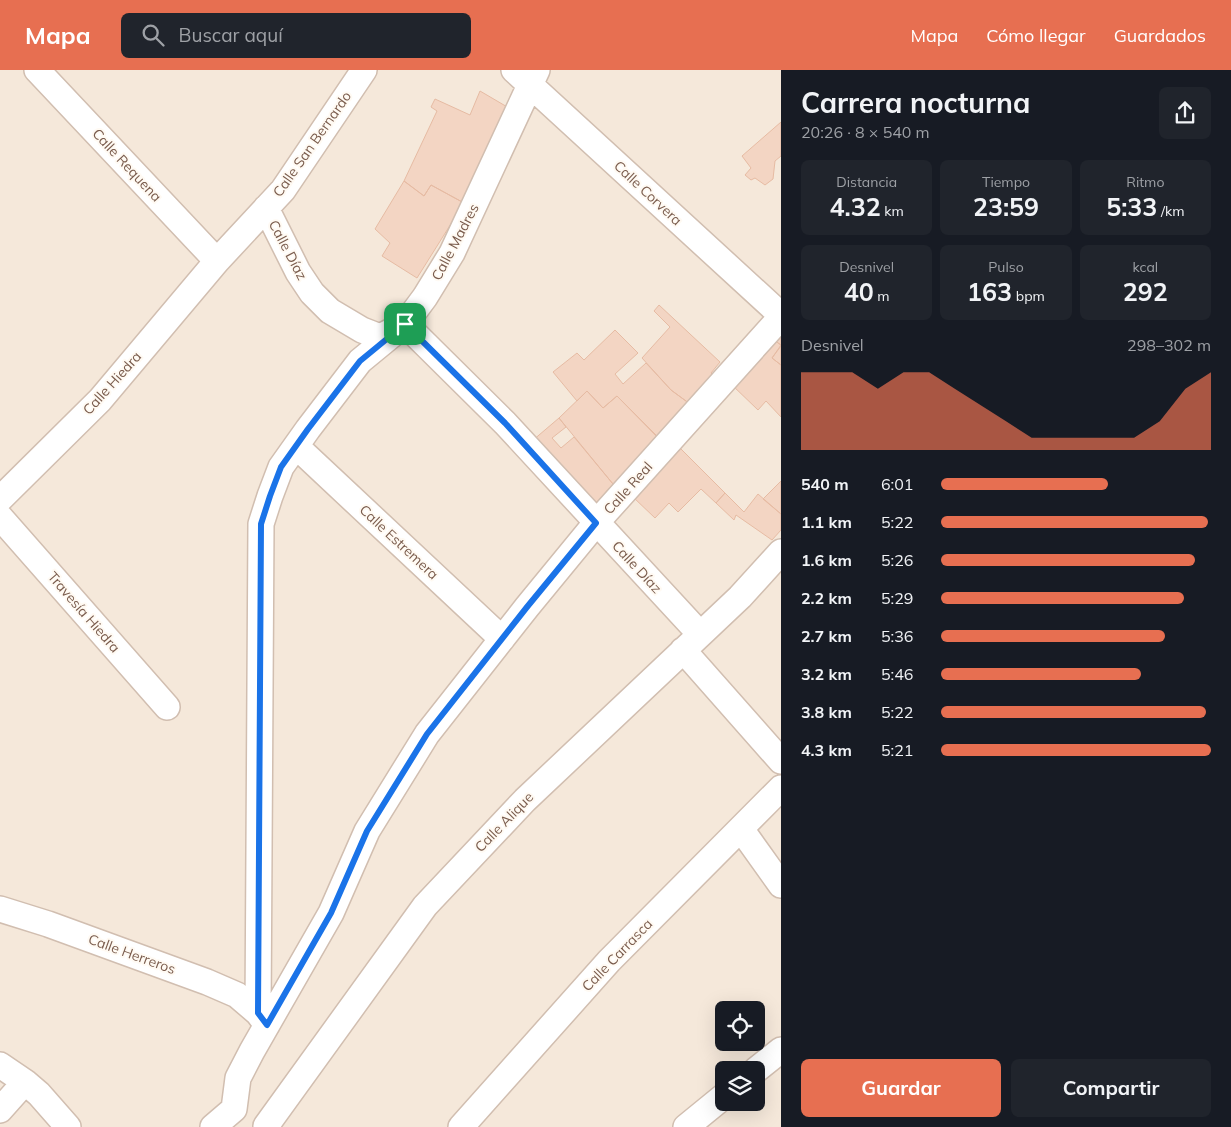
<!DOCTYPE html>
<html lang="es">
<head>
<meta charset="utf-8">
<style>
  body { margin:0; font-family:Mulish,sans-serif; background:#20242c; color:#f1f3f6; height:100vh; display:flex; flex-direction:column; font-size:19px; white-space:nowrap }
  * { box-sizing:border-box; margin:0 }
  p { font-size:16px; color:#9ea1a6 }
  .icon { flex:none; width:28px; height:28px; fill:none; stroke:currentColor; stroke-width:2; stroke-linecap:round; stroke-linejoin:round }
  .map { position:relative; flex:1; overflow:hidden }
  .panel { display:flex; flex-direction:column; background:#171b24; width:450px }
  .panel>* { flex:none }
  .controls { position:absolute; left:715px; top:931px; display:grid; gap:10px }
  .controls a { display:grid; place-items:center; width:50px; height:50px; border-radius:8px; background:#171b24; box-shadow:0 5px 20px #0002; font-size:25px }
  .pin { position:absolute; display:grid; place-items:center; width:42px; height:42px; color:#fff; margin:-21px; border-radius:10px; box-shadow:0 2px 8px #0006 }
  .round { display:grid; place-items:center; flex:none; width:52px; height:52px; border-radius:8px; background:#20242c }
  .summary { display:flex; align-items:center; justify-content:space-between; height:85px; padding:0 20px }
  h1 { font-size:28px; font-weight:700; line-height:38px }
  .figures { display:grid; grid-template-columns:repeat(3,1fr); gap:8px; height:85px; padding:5px 20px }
  .figures div { display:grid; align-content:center; border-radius:8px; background:#20242c; text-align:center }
  .figures b { font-size:25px; font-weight:700 }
  .figures small { font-size:14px; font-weight:400 }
  .figures p { font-size:14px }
  .chart { height:140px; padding:10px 20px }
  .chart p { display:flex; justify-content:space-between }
  .chart svg { width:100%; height:90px; margin-top:5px; fill:#e76f51; opacity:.7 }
  .primary-button { display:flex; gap:10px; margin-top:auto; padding:10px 20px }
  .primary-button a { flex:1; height:58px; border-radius:8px; background:#e76f51; color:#fff; font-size:20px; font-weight:700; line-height:58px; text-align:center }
  .primary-button a+a { background:#20242c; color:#f1f3f6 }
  ul { padding:0 20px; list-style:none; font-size:16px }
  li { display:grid; grid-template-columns:80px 60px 1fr; align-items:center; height:38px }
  li i { height:12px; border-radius:6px; background:#e76f51 }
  header { display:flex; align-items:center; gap:30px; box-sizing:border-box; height:70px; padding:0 25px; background:#e76f51; color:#fff }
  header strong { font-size:24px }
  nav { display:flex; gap:28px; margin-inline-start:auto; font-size:18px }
  .search { width:350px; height:45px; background:#20242c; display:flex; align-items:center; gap:12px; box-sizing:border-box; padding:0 18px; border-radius:8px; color:#9ea1a6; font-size:19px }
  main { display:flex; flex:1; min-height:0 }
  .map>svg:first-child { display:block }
</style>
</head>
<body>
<header>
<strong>Mapa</strong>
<div class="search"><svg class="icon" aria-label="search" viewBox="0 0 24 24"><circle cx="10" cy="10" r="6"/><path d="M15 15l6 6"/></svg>Buscar aquí</div>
<nav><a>Mapa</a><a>Cómo llegar</a><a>Guardados</a></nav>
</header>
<main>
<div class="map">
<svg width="781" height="1057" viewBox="0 0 781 1057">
  <rect width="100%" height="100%" fill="#fdf6ec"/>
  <path fill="#f5e8da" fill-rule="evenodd" d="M0,0H781V1057H0ZM724,940H756V972H724ZM724,1000H756V1032H724Z"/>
  <path fill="#f3d5c3" stroke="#e6bba3" d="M480,21L509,38L464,133L431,115L424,126L404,111L437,41L431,37L435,29L470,45Z
    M781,52V86L775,91L773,109L765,115L755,108L751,110L745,105L751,98L742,86Z
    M404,111L424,126L431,115L464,133L417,208L382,186L390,173L375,159Z
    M659,235L720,292L711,303L713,305L690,334L671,320L642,288L670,257L654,241Z
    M781,256V275L771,268Z
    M615,260L638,283L615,304L623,314L646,293L671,320L690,334L661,371L617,326L603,338L587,321L577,331L553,302L577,283L584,290Z
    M771,268L781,275L772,288L781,295V347L766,331L758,340L731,314Z
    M781,276V295L772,288Z
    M587,321L603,338L617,326L660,369L613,414L559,348Z
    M559,348L566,357L552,368L561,378L574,367L613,414L590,440L532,371Z
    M679,377L725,423L716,433L701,419L678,442L669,433L655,448L633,427Z
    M781,411V444L763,429Z
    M725,423L744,442L758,424L781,444V460L772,470L736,445L734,450L716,433Z"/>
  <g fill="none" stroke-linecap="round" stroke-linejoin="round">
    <g stroke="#d1beb0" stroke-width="28">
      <path id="minor" d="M37,0L217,191
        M514,0L781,245
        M266,138L298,202L312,223L330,241L362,260L380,267L405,254L505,353L700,564
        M296,376L502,569
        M0,429L100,330L217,191L283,120L364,0
        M0,447L167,637
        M683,580L781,691
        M741,759L781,815
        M0,839L48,854L207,912L237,925L258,943
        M267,955L258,943L261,454L270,426L281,397L308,359L360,291L405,254L425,227L452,183L537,0
        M0,995L25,1012L39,1024L68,1057
        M756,1000L781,980
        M0,1040L25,1012
        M266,1056L425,836L525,730L740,527L781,482
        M213,1057L234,1039L238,1008L252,981L331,843L367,761L427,664L527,537L596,453L781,247
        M461,1057L609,891L781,718
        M686,1057L724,1026"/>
    </g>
    <use href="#minor" stroke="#fff" stroke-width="25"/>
  </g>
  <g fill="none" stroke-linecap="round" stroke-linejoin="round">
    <g stroke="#fff" stroke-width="10">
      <path id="route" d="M405,254L505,353L596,453L527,537L427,664L367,761L331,843L267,955L258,943L261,454L270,426L281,397L308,359L360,291Z"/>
    </g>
    <use href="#route" stroke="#1a73e8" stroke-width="6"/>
  </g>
  <g text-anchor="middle" stroke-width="4" stroke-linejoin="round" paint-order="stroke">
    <g font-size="14" fill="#7a5c4d" stroke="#fffaf3">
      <text transform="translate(312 74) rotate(-55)" y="5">Calle San Bernardo</text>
      <text transform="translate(127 95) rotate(47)" y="5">Calle Requena</text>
      <text transform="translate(648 123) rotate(43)" y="5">Calle Corvera</text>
      <text transform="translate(455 172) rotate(-62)" y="5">Calle Madres</text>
      <text transform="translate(288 180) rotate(62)" y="5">Calle Díaz</text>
      <text transform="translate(112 313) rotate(-48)" y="5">Calle Hiedra</text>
      <text transform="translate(628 418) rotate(-48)" y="5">Calle Real</text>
      <text transform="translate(399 472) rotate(43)" y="5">Calle Estremera</text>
      <text transform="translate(637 497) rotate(47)" y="5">Calle Díaz</text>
      <text transform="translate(84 542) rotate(49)" y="5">Travesía Hiedra</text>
      <text transform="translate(504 752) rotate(-46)" y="5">Calle Alique</text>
      <text transform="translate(132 884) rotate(20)" y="5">Calle Herreros</text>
      <text transform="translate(617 885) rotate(-46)" y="5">Calle Carrasca</text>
    </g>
  </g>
</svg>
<div class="controls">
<a><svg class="icon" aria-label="locate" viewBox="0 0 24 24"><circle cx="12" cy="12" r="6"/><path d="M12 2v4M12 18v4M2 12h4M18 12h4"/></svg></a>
<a><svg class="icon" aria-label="layers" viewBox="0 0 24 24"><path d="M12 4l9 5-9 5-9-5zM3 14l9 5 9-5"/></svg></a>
</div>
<div class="pin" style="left:405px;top:254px;background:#1e9e55"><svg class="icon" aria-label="arrive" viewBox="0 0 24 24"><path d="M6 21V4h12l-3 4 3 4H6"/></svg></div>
</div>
<section class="panel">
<div class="summary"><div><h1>Carrera nocturna</h1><p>20:26 · 8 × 540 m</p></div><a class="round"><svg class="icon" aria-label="share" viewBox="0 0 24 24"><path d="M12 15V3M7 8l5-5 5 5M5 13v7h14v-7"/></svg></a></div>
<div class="figures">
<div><p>Distancia</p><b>4.32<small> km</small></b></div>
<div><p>Tiempo</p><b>23:59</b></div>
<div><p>Ritmo</p><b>5:33<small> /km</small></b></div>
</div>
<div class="figures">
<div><p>Desnivel</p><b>40<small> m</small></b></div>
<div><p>Pulso</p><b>163<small> bpm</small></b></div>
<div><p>kcal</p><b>292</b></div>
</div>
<div class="chart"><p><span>Desnivel</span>298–302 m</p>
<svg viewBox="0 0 160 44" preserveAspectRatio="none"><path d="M0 44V6L10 6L20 6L30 14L40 6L50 6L60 14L70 22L80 30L90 38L100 38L110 38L120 38L130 38L140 30L150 14L160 6V44z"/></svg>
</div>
<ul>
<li><b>540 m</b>6:01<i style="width:62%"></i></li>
<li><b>1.1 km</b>5:22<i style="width:99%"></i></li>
<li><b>1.6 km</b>5:26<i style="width:94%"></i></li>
<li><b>2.2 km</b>5:29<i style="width:90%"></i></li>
<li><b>2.7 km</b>5:36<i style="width:83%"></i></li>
<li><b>3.2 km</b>5:46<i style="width:74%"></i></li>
<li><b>3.8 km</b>5:22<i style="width:98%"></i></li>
<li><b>4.3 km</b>5:21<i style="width:100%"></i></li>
</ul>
<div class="primary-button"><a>Guardar</a><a>Compartir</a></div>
</section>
</main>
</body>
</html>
